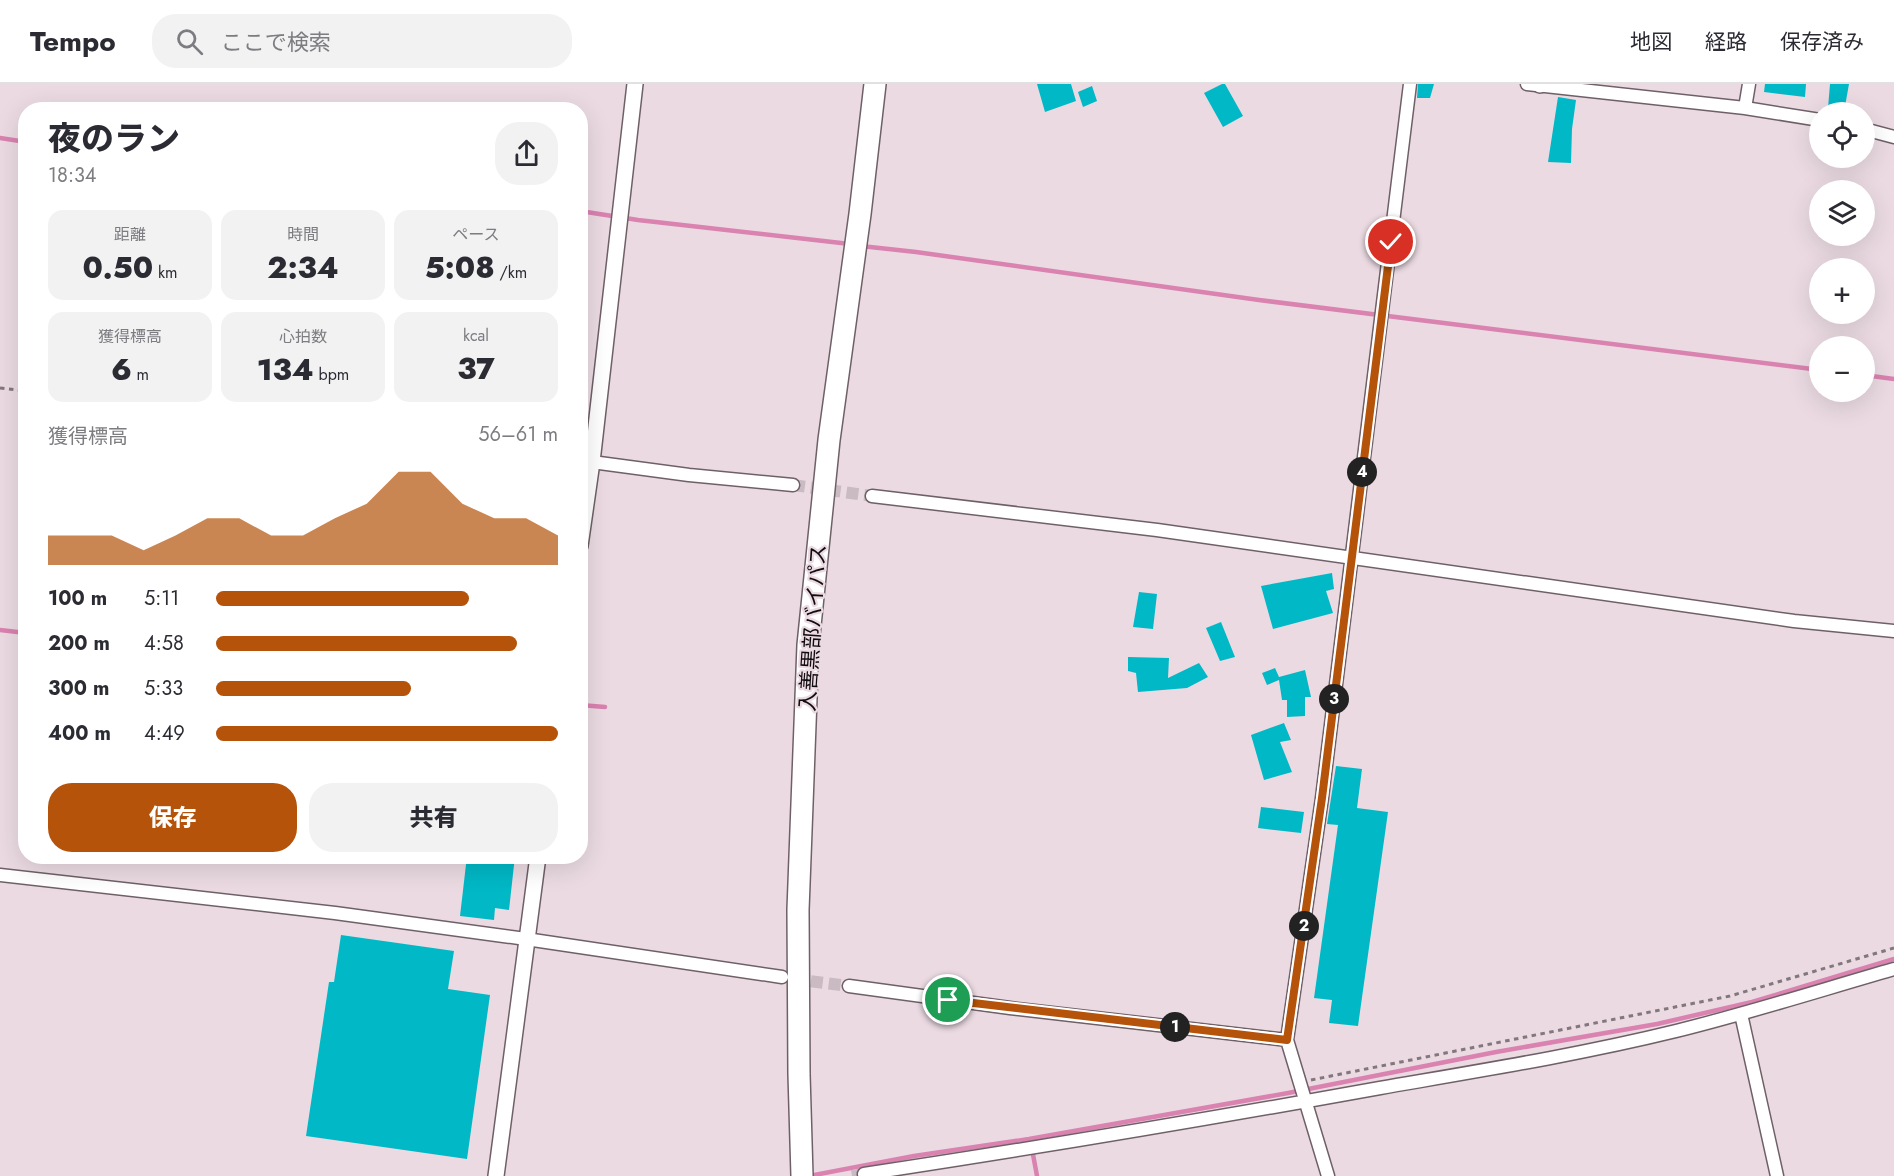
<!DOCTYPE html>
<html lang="ja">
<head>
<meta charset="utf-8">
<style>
  body { margin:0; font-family:Jost,"Noto Sans JP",sans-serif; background:#f2f2f3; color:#2b2b33; height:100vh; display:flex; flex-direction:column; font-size:22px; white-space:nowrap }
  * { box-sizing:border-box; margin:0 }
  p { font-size:20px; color:#7c7c81 }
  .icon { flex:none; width:33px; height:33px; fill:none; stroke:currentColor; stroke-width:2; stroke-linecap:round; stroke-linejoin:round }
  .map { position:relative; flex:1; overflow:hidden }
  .panel { position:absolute; left:18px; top:18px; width:570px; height:762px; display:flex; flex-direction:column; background:#fff; border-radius:24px; box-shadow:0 6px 24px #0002 }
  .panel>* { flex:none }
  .fabs { position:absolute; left:1809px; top:18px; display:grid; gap:12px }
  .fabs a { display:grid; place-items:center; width:66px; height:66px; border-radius:50%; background:#fff; box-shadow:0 6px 24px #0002; font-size:30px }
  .pin { position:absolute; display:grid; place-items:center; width:51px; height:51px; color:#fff; margin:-26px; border:3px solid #fff; border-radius:50%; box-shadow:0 2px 6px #0007 }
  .km { position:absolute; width:30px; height:30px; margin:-15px; border-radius:50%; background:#222; color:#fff; font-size:16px; line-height:30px; text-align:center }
  .round { display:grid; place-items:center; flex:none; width:63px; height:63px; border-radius:24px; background:#f2f2f3 }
  .headline { display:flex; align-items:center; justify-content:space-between; height:102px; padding:0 30px }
  h1 { font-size:33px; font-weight:800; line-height:45px }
  .metrics { display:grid; grid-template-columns:repeat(3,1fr); gap:9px; height:102px; padding:6px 30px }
  .metrics div { display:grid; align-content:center; border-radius:15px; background:#f2f2f3; text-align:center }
  .metrics b { font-size:30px; font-weight:800 }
  .metrics small { font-size:16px; font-weight:400 }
  .metrics p { font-size:16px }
  .chart { height:168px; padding:12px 30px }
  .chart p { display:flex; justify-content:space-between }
  .chart svg { width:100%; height:108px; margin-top:6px; fill:#b45309; opacity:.7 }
  .button { display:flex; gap:12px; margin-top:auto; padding:12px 30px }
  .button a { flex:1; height:69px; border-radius:24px; background:#b45309; color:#fff; font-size:24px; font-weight:800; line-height:69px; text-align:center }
  .button a+a { background:#f2f2f3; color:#2b2b33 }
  ul { padding:0 30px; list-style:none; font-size:20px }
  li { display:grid; grid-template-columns:96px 72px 1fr; align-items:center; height:45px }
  li i { height:15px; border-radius:8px; background:#b45309 }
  header { display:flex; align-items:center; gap:36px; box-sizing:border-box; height:84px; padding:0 30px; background:#fff; border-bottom:2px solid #e1e1e2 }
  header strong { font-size:28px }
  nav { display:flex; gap:33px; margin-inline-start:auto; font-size:21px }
  .search { width:420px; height:54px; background:#f2f2f3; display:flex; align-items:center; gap:15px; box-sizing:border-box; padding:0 21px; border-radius:24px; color:#7c7c81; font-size:22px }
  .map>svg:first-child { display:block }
</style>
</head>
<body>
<header>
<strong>Tempo</strong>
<div class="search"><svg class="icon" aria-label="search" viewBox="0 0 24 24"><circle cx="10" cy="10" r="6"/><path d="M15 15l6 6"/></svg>ここで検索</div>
<nav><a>地図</a><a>経路</a><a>保存済み</a></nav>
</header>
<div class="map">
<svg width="1894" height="1092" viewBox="0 0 1894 1092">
  <rect width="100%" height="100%" fill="#ebdae2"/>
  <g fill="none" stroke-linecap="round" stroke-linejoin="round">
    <path stroke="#da82b0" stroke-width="4.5" d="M0,54L26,58
      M580,127L638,136L850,160
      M861,162L916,168L1259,216L1820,286
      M1864,291L1894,295
      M0,546L26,549
      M580,621L605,623
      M1032,1065L1037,1092
      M809,1092L914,1072L1029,1055L1288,1009L1496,968L1657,940L1752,918L1894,875"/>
  </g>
  <path fill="#00b8c6" d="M1037,0H1071L1076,17L1045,28Z
    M1222,0H1225L1243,32L1223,43L1204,9Z
    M1418,0H1434L1430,14H1417Z
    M1765,0H1806L1805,13L1764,8Z
    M1830,0H1849L1844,28L1828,24Z
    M1092,2L1097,17L1083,23L1078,8Z
    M1558,13L1576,16L1572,45L1571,79L1548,78Z
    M1332,489L1334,505L1326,507L1333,529L1273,545L1261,502Z
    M1139,508L1157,510L1153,545L1133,543Z
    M1221,538L1235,573L1220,577L1206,544Z
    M1128,573L1169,574L1168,594L1199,579L1208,593L1187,604L1138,608L1136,589L1128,587Z
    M1275,584L1279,593L1305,586L1311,613H1305V632L1287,633V616H1282L1279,596L1267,601L1262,589Z
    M1284,639L1291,656L1280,658L1292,688L1264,696L1251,651Z
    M1336,682L1362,685L1357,724L1388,728L1358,942L1329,939L1332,916L1314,914L1338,741L1327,740Z
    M1261,723L1304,728L1301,749L1258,744Z
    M467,772H515L509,826L495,824L494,836L460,832Z
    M341,851L454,867L448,905L490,911L467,1075L306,1052L329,898H334Z"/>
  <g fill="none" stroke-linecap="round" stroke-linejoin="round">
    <path stroke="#cabbc2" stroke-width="12" stroke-dasharray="12 6" stroke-linecap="butt" d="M793,401L872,412
      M793,895L849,902
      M852,1092L864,1090"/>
    <g stroke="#6f6067" stroke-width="15">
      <path id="minor" d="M1527,0L1745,24L1820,36
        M1745,24L1749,0
        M1864,45L1894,53
        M592,378L689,391L793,401
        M872,412L1157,446L1794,537L1894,547
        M0,791L335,829L526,855L782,893
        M849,902L1010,924L1287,956
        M1741,930L1777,1092
        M864,1090C1036,1064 1208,1035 1380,1004C1478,987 1578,971 1676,947C1749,929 1821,906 1894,885
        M1328,1092L1287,956L1322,714L1410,0"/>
    </g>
    <g stroke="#6f6067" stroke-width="18">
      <path id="tertiary" d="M1540,1V0
        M580,462L592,378L635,0
        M496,1092L538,772"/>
    </g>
    <g stroke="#6f6067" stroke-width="24">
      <path id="trunk" d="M802,1092L799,990L798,826L808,561L829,356L860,130L875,0"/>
    </g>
    <path stroke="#82777c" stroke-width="3" stroke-dasharray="4.5 4.5" stroke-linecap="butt" d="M0,304L26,307
      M1311,996L1730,912L1894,864"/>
    <use href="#minor" stroke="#fff" stroke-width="12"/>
    <use href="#tertiary" stroke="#fff" stroke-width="15"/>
    <use href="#trunk" stroke="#fff" stroke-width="21"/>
  </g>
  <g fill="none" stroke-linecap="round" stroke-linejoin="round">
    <g stroke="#fff" stroke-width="12">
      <path id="route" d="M948,916L1287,956L1322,714L1391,158"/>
    </g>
    <use href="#route" stroke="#b45309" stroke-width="8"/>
  </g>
  <g text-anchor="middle" stroke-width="4.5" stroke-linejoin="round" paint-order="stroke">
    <g font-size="21" fill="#110c0e" stroke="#ebdae2">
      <text transform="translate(813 544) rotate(-86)" y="7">入善黒部バイパス</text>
    </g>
  </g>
</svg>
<div class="fabs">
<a><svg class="icon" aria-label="locate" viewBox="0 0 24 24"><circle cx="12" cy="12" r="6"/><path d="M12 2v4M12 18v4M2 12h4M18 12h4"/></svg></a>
<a><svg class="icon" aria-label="layers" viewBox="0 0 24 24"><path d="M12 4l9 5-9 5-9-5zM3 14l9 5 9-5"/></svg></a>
<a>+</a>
<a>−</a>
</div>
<div class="pin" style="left:948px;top:916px;background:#1e9e55"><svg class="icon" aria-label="arrive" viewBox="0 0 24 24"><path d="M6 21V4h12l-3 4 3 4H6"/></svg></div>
<div class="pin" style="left:1391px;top:158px;background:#d93025"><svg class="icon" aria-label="check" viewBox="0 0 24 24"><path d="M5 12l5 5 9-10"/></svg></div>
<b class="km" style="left:1175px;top:943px">1</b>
<b class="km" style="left:1304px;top:842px">2</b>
<b class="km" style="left:1334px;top:615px">3</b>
<b class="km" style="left:1362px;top:388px">4</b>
<section class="panel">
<div class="headline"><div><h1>夜のラン</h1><p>18:34</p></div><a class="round"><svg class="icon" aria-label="share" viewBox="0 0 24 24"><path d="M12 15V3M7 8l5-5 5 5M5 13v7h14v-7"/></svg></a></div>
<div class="metrics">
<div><p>距離</p><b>0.50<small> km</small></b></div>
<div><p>時間</p><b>2:34</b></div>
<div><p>ペース</p><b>5:08<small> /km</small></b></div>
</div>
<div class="metrics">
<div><p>獲得標高</p><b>6<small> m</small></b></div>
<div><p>心拍数</p><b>134<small> bpm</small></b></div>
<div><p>kcal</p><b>37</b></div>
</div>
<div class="chart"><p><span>獲得標高</span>56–61 m</p>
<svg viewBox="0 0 160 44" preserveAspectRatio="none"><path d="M0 44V32L10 32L20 32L30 38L40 32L50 25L60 25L70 32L80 32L90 25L100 19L110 6L120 6L130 19L140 25L150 25L160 32V44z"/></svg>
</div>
<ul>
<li><b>100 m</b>5:11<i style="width:74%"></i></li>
<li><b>200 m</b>4:58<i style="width:88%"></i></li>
<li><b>300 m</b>5:33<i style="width:57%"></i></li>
<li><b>400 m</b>4:49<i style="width:100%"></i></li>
</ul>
<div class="button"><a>保存</a><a>共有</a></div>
</section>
</div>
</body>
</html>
